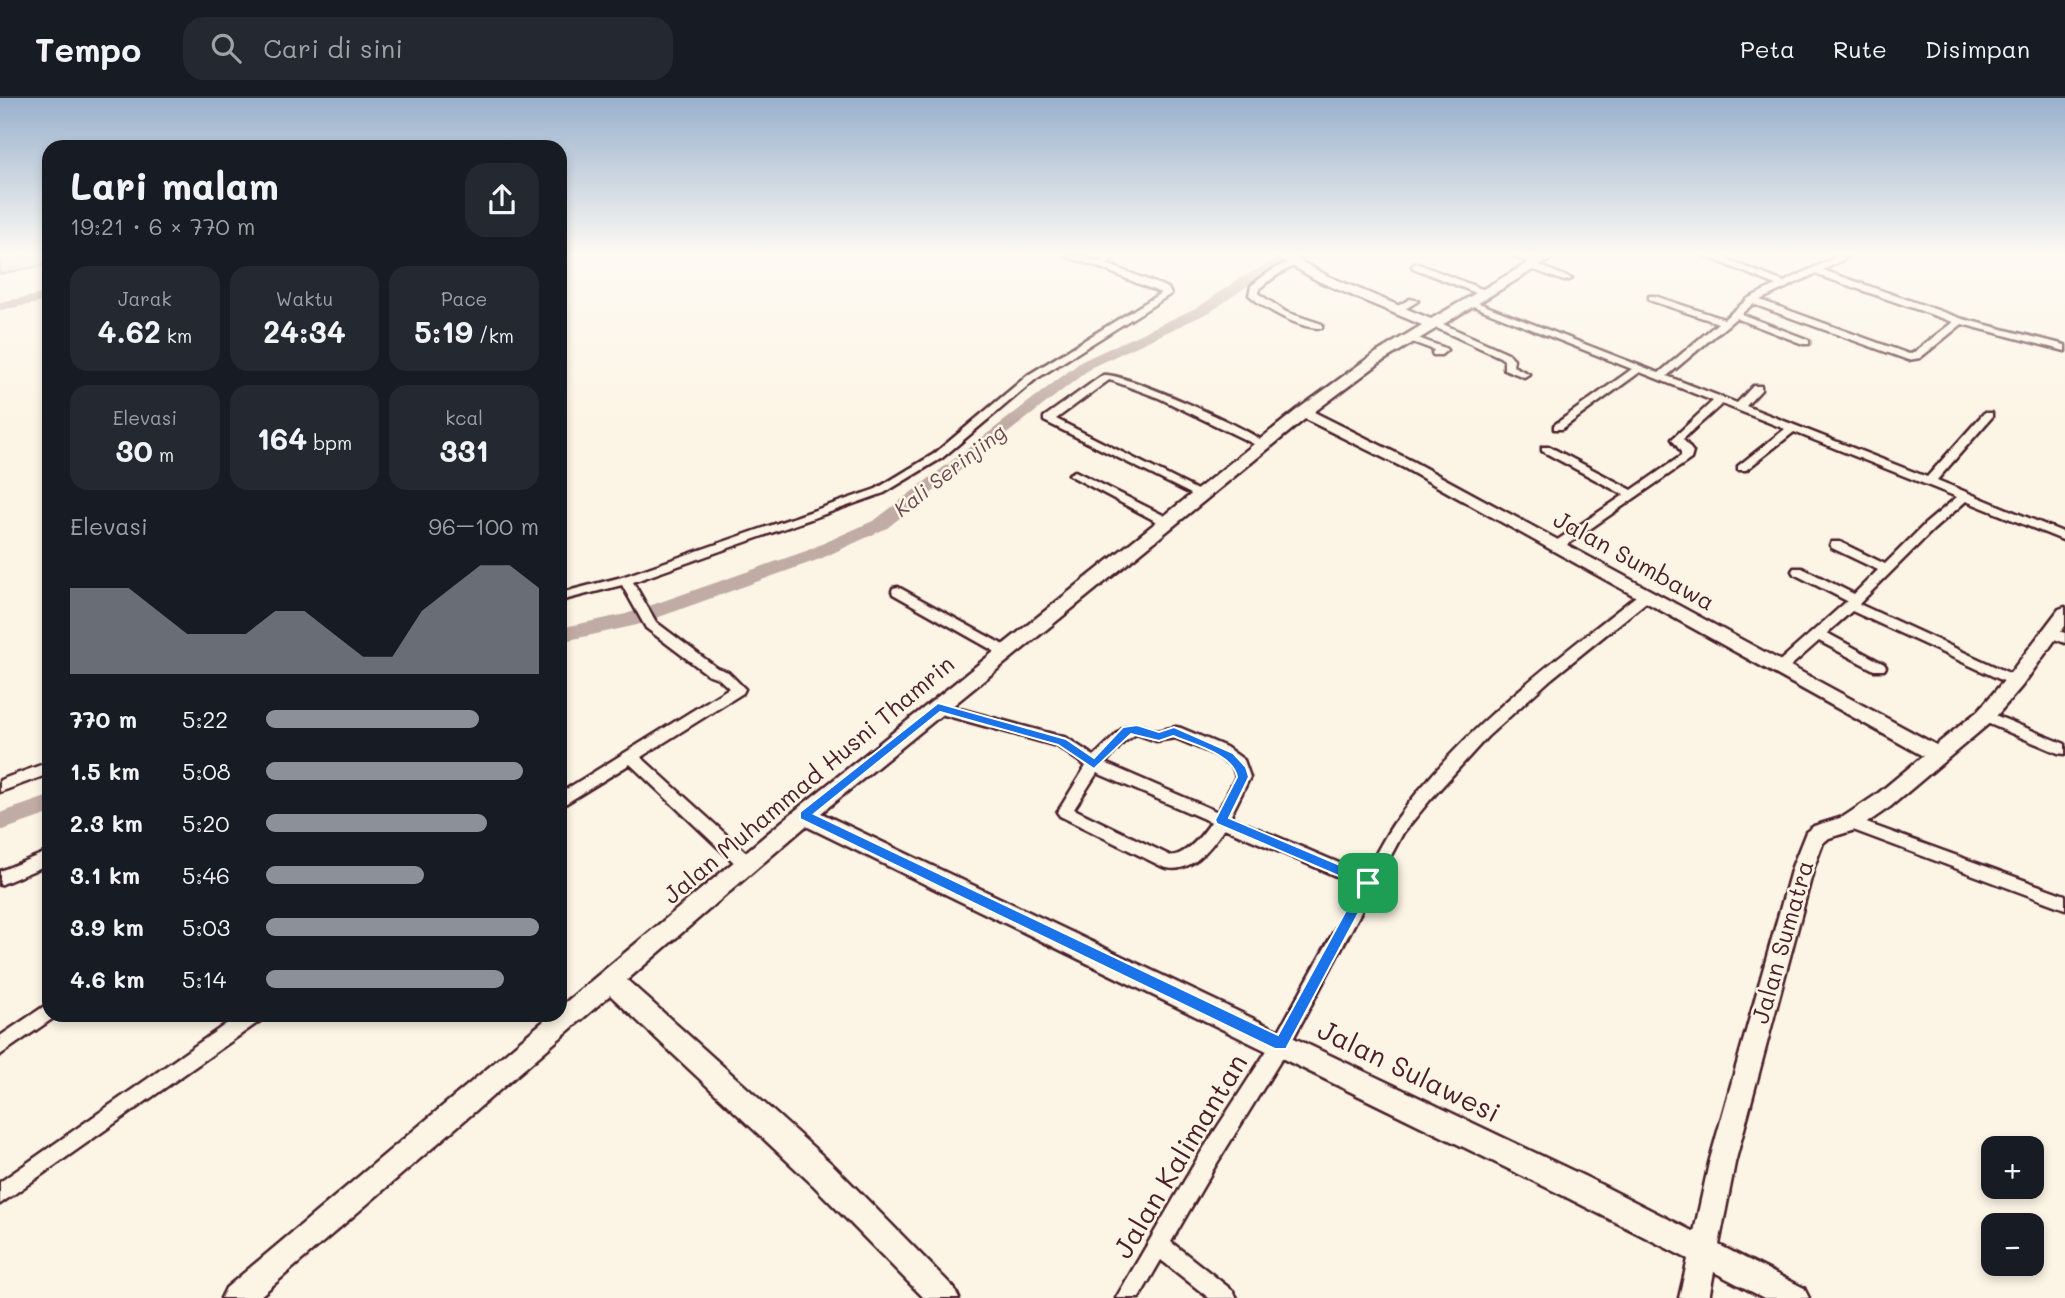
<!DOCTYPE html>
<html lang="id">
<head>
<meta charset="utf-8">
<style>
  body { margin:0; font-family:Mali,sans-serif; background:#242831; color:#f1f3f6; height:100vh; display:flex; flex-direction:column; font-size:26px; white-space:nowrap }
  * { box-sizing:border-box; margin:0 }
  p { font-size:23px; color:#9ea1a6 }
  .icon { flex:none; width:38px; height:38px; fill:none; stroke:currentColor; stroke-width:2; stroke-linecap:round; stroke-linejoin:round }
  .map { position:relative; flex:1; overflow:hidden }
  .details { position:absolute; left:42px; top:42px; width:525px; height:882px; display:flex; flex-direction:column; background:#171b24; border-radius:21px; box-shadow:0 4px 10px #0003 }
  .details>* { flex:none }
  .controls { position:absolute; left:1981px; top:1038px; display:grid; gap:14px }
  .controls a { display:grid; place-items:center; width:63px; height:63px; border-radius:14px; background:#171b24; box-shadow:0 4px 10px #0003; font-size:35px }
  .pin { position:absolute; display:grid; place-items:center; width:60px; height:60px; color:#fff; margin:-30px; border-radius:14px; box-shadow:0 4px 10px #0006 }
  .round { display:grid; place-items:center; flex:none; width:74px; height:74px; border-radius:21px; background:#242831 }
  .head { display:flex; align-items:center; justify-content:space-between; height:119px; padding:0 28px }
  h1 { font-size:38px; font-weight:700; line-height:52px }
  .metrics { display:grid; grid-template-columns:repeat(3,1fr); gap:10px; height:119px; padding:7px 28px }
  .metrics div { display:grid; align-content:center; border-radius:18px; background:#242831; text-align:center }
  .metrics b { font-size:30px; font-weight:700 }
  .metrics small { font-size:19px; font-weight:400 }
  .metrics p { font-size:19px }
  .chart { height:196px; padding:14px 28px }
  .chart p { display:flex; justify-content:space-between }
  .chart svg { width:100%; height:126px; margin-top:7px; fill:#8c9099; opacity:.7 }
  ul { padding:0 28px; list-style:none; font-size:23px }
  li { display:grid; grid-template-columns:112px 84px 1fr; align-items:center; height:52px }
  li i { height:18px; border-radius:9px; background:#8c9099 }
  header { display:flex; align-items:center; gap:42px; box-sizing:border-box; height:98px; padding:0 35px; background:#171b24; border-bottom:2px solid #363941 }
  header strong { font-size:33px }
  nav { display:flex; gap:38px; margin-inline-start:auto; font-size:24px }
  .search { width:490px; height:63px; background:#242831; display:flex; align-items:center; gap:18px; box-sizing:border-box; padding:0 24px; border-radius:21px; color:#9ea1a6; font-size:26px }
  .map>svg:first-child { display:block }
</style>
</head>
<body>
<header>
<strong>Tempo</strong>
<div class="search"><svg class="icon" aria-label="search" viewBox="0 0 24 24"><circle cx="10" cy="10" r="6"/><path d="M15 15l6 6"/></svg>Cari di sini</div>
<nav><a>Peta</a><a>Rute</a><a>Disimpan</a></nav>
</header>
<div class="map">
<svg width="2065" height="1200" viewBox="0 0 2065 1200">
  <rect width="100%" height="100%" fill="#fcf5e5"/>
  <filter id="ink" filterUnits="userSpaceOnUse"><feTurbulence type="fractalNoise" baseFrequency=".0143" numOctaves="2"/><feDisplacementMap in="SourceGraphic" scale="14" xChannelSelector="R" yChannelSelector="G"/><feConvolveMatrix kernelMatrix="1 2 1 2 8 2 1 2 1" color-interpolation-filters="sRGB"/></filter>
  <g filter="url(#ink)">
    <path fill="#e2d5ca" stroke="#967a7a" stroke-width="2" d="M0,158H49V166L0,176Z"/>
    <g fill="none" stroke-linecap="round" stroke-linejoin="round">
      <path fill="#c0aca5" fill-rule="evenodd" d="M1291,158H1320L1287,167L1249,187L1210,214L1092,269L887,430L820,461L637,527L560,544V530L626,516L806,453L875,422L1082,263L1200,208L1239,181L1278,161Z
        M49,195V203L0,212V204Z
        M49,698V716L0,733V715Z"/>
      <g stroke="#4a1f2b" stroke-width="5">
        <path id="street" d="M1065,158H1080L1100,164L1107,158H1117L1107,166L1168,190L1171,196L1036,281L942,360L884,395L633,484L656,524L717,570L728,574L745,591L743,595L641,659L753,761L755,766L753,771L747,773L741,771L630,666L560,709V695L729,590L718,580L707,576L646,530L622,487L560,503V495L622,479L876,391L934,356L1028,277L1161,195L1098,169Z
          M1514,158C1524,158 1533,159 1540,165L1538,167L1572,181L1564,183L1529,170L1528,168L1530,166Z
          M1705,158H1718L1784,184L1838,158H1850L1823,172L1963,221L2065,247V253L1962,226L1920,260L1908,262L1753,206L1741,216L1809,242V246H1803L1736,220L1667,278L1737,305L1753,288H1761V292L1746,308L1927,379L1984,315H1992V319L1937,382L2065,435V443L1966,403L1933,432L1859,506L2020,580L2022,583L2020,586H2010L1852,513L1827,535L1884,566L1886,569L1884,572H1874L1819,543L1785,573H1775L1773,570L1775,567L1847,503L1794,476L1792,473L1794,470H1802L1854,496L1878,472L1832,450L1830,447L1832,444H1840L1885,466L1925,426L1957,399L1794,334L1746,372H1738V368L1785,331L1722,306L1683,341L1693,354L1691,361L1561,451H1553L1551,448L1553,445L1624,397L1542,353V349H1550L1632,392L1681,358V354L1672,341L1713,303L1640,274L1562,331H1554V327L1632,271L1463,204L1471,202L1659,275L1718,225L1649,202V198H1655L1724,221L1749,200L1776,187ZM1815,176L1953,224L1913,255L1909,256L1760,202Z
          M1293,163L1297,166C1284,173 1271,180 1259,191V196L1286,214L1322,226V230C1300,231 1266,212 1249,197L1251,188C1264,177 1276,168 1293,163Z
          M1416,165L1487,193L1489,195L1481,197L1413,170L1412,168Z
          M1410,201L1418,203L1400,214H1394V210Z
          M1430,223H1436L1508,255L1514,261L1513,268L1529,276L1524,279L1504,271V262L1500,259L1430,227Z
          M1410,237L1445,250L1447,252L1441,257H1433L1432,255L1434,252L1407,242L1405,240Z
          M1103,277C1123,274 1251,331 1267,346L1266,348H1258L1159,300L1113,283L1109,282L1056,321L1207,397L1201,400L1197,399L1044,323V319Z
          M1075,373L1171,421L1173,424L1167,428L1163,427L1071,378L1069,376Z
          M898,489L1011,551L1013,554L1006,559L1001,557L893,496L892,493L893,490Z
          M1645,494L1651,498L1650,501L1551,581L1487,639L1430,702L1403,735L1287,952L1214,1070L1171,1144L1233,1193L1237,1200H1209L1161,1162L1139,1200H1116L1200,1056L1275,940L1359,788L1224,730C1211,750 1190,778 1163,769L1060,718L1057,714L1060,710L1086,668L1057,648L933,614L931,610L933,606L938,605L1067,640L1094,658L1123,630L1137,626L1157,633L1176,629L1181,630L1226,649L1244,662L1250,679L1230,719L1365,776C1374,760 1383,741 1394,725C1459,633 1553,563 1640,495ZM1136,636L1156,643L1175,640L1216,657L1233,669L1236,679L1218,714L1105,665L1123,645ZM1097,675L1211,724C1202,737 1187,757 1171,758L1074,711Z
          M2049,530L2065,535V545L2044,537L2042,534Z
          M1985,613L2065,646V656L2058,655L1980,622L1978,618Z
          M49,664V676L0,694V682Z
          M1850,719L2065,797V811L1845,729L1842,725L1845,721Z
          M49,753V766L0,787V773Z
          M49,905V917H56L55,919L0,957V938Z
          M239,917H263L260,923L0,1106V1084Z"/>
      </g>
      <g stroke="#4a1f2b" stroke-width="5">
        <path id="secondary" d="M1275,158H1291L1328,178L1431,221L1540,158H1556L1381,264L1314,314L1414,364L1936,647L1978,613L2008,578L2059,511L2065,509V528L2022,588L1992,623L1890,709L1858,731L1829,740L1823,745L1814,769L1735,1065L1719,1147L1804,1190L1809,1200H1764L1714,1174L1709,1200H1679L1688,1161L1566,1099L806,728L627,882L834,1068L954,1190L959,1200H924L814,1088L610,897L258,1200H221L226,1190L551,917H560V909L797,711L1298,311L1371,258L1422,227L1320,184ZM1305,321L1404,370L1923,658L1876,697L1843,719L1814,728L1806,734L1792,769L1709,1065L1694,1134L1586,1079L821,715Z"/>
      </g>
      <use href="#street" fill="#fcf5e5" fill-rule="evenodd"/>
      <use href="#secondary" fill="#fcf5e5" fill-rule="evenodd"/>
    </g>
  </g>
  <linearGradient id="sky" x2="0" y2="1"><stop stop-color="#98b1cd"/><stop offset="0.48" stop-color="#fefaf3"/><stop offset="1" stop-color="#fefaf3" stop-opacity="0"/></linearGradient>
  <rect width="2065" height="326" fill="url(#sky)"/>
  <path fill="#1a73e8" stroke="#fff" stroke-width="2" fill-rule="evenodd" d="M938,605L1066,641L1094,660L1123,629L1137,627L1159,634L1174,629L1233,655L1246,669L1249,679L1229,720L1373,781V788L1286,951H1275L800,721V714ZM940,614L1058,647L1094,671L1131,636L1159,643L1173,638C1192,646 1233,656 1237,679L1215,722L1217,726L1360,787L1278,937L814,716Z"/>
  <g text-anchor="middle" stroke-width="5" stroke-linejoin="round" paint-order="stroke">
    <g font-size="21" font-style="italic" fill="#6d4950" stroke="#fcf5e5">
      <text transform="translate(950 373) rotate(-38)" y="7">Kali Serinjing</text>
    </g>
    <g font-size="24" fill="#4a1f2b" stroke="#fcf5e5">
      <text transform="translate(1634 463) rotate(29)" y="8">Jalan Sumbawa</text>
      <text transform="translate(809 682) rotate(-40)" y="8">Jalan Muhammad Husni Thamrin</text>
      <text transform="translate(1783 844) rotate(-74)" y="8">Jalan Sumatra</text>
    </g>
    <g font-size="28" fill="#4a1f2b" stroke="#fcf5e5">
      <text transform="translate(1409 973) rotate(26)" y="10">Jalan Sulawesi</text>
      <text transform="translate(1180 1058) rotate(-59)" y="10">Jalan Kalimantan</text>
    </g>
  </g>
</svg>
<div class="controls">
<a>+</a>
<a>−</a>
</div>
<div class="pin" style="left:1368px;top:785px;background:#1e9e55"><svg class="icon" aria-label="arrive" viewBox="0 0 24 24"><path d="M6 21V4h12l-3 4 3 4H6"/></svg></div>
<section class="details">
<div class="head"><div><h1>Lari malam</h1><p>19:21 · 6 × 770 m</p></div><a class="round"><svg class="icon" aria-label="share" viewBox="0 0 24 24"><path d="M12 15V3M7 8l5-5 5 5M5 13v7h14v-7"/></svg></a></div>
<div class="metrics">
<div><p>Jarak</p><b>4.62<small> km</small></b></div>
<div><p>Waktu</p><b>24:34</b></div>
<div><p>Pace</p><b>5:19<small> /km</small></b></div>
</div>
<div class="metrics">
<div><p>Elevasi</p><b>30<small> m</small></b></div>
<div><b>164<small> bpm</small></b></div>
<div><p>kcal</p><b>331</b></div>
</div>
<div class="chart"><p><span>Elevasi</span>96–100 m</p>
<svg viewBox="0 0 160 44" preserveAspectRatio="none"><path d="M0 44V14L10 14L20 14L30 22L40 30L50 30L60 30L70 22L80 22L90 30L100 38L110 38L120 22L130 14L140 6L150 6L160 14V44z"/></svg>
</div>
<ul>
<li><b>770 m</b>5:22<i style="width:78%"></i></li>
<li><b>1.5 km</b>5:08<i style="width:94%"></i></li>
<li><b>2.3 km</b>5:20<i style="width:81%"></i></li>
<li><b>3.1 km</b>5:46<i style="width:58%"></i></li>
<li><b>3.9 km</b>5:03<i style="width:100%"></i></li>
<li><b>4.6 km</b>5:14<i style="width:87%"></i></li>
</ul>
</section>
</div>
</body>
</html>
